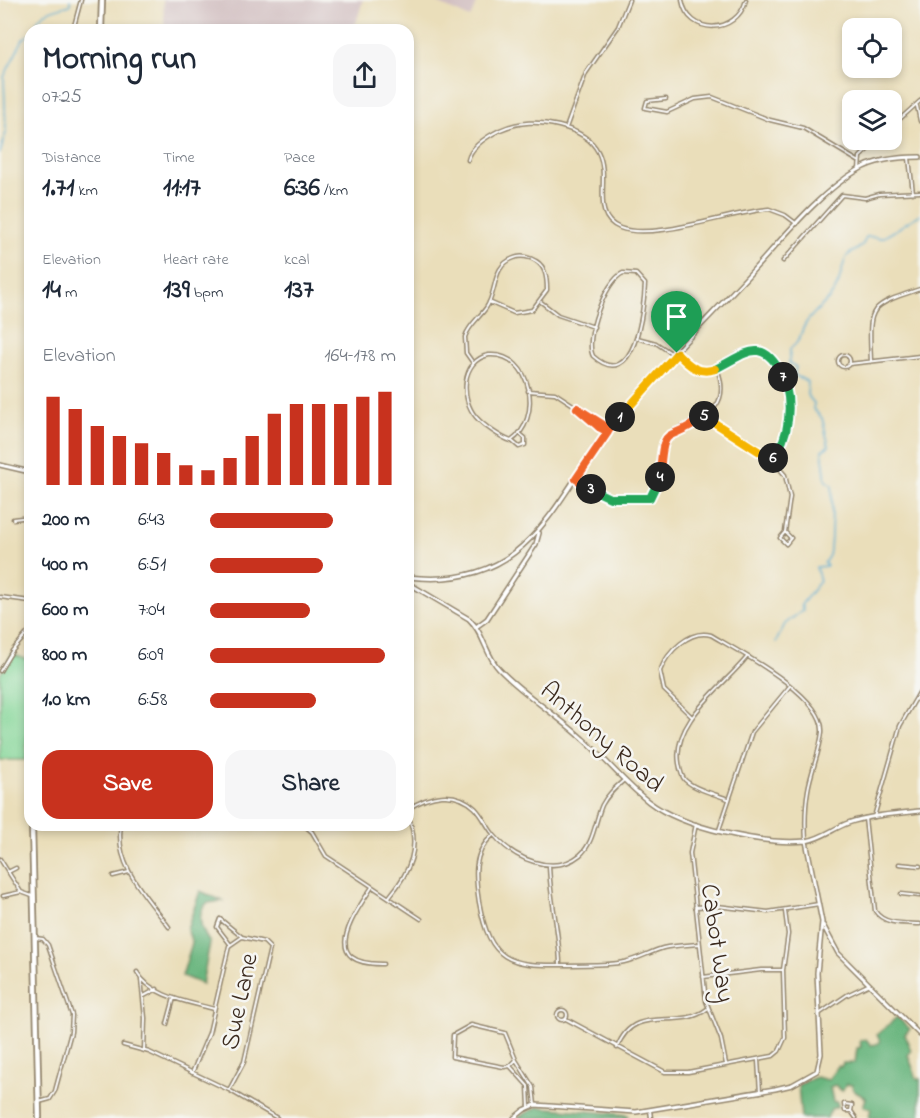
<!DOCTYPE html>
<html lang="en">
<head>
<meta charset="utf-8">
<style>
  body { margin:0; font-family:"Indie Flower",sans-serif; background:#f6f6f7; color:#1f2937; height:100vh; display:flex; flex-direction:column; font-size:22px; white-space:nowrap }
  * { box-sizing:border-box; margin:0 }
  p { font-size:20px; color:#747a83 }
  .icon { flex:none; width:33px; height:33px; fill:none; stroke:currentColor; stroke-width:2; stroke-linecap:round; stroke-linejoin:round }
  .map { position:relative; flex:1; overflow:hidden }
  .drawer { position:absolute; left:24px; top:24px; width:390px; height:807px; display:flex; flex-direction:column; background:#fff; border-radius:18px; box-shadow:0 3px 9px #0003 }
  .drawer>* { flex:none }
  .buttons { position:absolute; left:842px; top:18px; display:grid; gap:12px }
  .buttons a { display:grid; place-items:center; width:60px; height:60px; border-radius:12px; background:#fff; box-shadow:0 3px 9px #0003; font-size:30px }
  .pin { position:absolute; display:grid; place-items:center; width:51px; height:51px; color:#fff; margin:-62px -26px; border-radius:50% 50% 50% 0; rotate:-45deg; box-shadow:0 0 6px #0007 }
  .pin .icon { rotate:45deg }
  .km { position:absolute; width:30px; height:30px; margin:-15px; border-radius:50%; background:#222; color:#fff; font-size:16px; line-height:30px; text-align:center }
  .round { display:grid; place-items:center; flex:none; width:63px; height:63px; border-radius:18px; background:#f6f6f7 }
  .summary { display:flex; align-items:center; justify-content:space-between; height:102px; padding:0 18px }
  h1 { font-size:33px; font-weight:700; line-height:45px }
  .figures { display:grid; grid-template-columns:repeat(3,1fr); gap:9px; height:102px; padding:6px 18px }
  .figures div { display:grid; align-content:center }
  .figures b { font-size:26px; font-weight:700 }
  .figures small { font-size:16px; font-weight:400 }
  .figures p { font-size:16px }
  .chart { height:168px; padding:12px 18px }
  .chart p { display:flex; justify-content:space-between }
  .chart svg { width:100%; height:108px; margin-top:6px; stroke:#c8321e; stroke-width:6 }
  .button { display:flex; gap:12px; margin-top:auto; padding:12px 18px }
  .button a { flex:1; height:69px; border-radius:18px; background:#c8321e; color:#fff; font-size:24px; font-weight:700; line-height:69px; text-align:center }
  .button a+a { background:#f6f6f7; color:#1f2937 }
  ul { padding:0 18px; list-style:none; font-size:20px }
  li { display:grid; grid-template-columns:96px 72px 1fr; align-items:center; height:45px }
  li i { height:15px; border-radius:8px; background:#c8321e }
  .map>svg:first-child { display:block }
</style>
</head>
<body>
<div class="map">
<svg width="920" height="1118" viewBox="0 0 920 1118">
  <rect width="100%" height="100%" fill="#f6f6f2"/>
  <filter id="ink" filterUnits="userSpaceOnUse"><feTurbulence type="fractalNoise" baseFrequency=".0167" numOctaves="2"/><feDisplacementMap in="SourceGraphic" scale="12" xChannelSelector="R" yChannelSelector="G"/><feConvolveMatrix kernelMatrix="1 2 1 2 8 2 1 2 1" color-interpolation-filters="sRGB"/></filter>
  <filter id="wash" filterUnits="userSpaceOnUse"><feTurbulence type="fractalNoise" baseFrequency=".008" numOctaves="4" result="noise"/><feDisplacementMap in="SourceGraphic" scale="24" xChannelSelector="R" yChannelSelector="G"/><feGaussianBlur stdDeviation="1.35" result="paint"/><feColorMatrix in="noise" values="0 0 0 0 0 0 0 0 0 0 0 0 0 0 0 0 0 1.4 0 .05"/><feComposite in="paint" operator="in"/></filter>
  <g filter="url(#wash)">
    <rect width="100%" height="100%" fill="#eadeba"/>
    <path fill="#d2bfc1" d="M163,0H363L354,30H165Z
      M431,0H478L470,18Z"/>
    <path fill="#83d596" stroke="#5f805a" stroke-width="1.5" d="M12,654L30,661L26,760H0V675Z"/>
    <path fill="#6ab67f" stroke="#52704e" stroke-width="1.5" d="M200,891L223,901L207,903C195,915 201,930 210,943L202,984L182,976L192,943L187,929Z
      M897,1017L910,1029L905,1034L911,1051L908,1055L917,1079H920V1118H869L871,1108L863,1107L866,1098L854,1091L852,1085L846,1084L842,1091L835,1085L830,1087L833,1102H837L838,1106L831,1109L827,1118H801L798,1085L816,1077L828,1080L838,1066L841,1067L843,1063H855L857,1048L861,1047L860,1041L866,1039L871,1045L877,1044L880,1041L877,1035Z
      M538,1107L628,1115V1118H517Z"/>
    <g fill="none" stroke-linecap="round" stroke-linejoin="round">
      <path stroke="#56abd2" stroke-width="1.5" d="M34,30C39,11 52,10 70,5V0
        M0,153L6,133L4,77L23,39L30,34
        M776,642L785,624L803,610L801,605L820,581L816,567L827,566L824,563C826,560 828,558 829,555C831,550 833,489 832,485L826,481L822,450L829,446L822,418L813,409L814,403L807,395L808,382L794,375L796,367L789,363L790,349C804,337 798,335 806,323C816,308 831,302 838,284C841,278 843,259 848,255C857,249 863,248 866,237C871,236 878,238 881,238C891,235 908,220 920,215"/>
    </g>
  </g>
  <g filter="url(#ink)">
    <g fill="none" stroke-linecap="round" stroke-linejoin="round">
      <g stroke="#92846c" stroke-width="5">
        <path id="minor" d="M682,0C688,36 737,35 746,0
          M73,30L81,0
          M666,99L647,101L645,108L667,112L695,99L712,97L770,120L803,128L858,161
          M917,106L920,121
          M891,127L920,101
          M566,128L586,73L618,27L629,0
          M909,158L913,193
          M468,160C471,146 488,136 500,130C520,121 538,121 559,126C638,146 577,211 620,228C653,241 731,212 769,209L785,215L797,224
          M859,170L860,157L878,140
          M783,261L842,195L865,198L879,194L920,192
          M623,273L636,274L645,284C644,308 635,394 593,356C584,339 605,281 623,273Z
          M541,302L558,315L594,327
          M637,338L656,343L674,355
          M677,353C718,397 722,343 758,351C788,359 792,407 786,432C784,443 778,451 772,460
          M489,355C533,352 543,420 511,441C500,437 484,426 476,417C460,399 461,360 489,355Z
          M838 361a6 6 0 1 1 12 0a6 6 0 1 1-12 0Z
          M871,362C869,306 866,307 920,289
          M473,363L466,353L465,337C469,325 479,318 486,308C498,291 491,266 514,258C521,255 530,257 536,261C546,267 547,279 547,290L532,310L514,313L489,302
          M849,364L920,356
          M528,391L555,393L610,429
          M579,410L607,432
          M706,415L772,460L785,475L790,497L785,532L780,538L786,544L791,538L785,532
          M512,441L519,447L525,445V438L519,433
          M576,479L608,498L651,497C663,476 655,457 663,442C677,417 738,424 717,368
          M13,519L30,517
          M0,597L30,601
          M0,671L12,651L30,630
          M692,717L664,690L660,671C667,652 690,629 711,635C738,651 825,696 822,732C820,752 811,771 808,790C805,807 805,824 806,841
          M728,799C715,794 696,790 685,780C681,776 680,769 679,763C672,721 723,687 747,657
          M408,809C429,795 455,789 475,808C483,816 487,827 494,835C513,858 553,877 580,855C594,843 595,821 602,805C607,795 615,788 623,781
          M874,817L900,726L920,691
          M865,818L875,911C884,925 905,923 920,924
          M696,824L690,853L706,1001L721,1039L726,1064
          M121,825C114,866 147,897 169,927
          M304,825L312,832L326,856L421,919
          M719,830L752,732L789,687
          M493,835C472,853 475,876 479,902C490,962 509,966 565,965C584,964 605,966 624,962C638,959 650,952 663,948C674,945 687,945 699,944
          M0,859L21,892L32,896
          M899,864L920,866
          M549,865C550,899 559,930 560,963
          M8,872L16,868
          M113,876L129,872
          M372,887C353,916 318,965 383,964
          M901,894L920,896
          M3,896L21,892
          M389,897C410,872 421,847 408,816
          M695,907L717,906L768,912L819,904
          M35,938L43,939L48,945L72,1015L71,1032L55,1091L50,1099L39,1102
          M137,972C151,997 189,1002 214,1009
          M703,977L761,970H783
          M141,979L145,1018L144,1051
          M144,996L157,989
          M557 1015a5 5 0 1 1 10 0a5 5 0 1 1-10 0Z
          M819,1014L847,995L868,985
          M566,1019L665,1072H688L773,1056L779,1051L785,1038L783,970L788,934L785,911
          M167,1024L174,998
          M471,1025L505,1033L516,1060L510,1066L504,1067L452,1057L453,1035Z
          M123,1045L149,1052L229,1090L277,1118
          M617,1048C634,1001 678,1032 707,1009
          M516,1060L533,1087L535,1105
          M758,1060L760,1092
          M510,1066L528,1086L529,1107
          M192,1073L209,1033L229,946L242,937
          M229,1090L244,1062L270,948L264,942L242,937L220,919L217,927L230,944
          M650,1110L651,1118
          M851,1111H845L844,1104L852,1105L851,1111L856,1118"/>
      </g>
      <g stroke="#92846c" stroke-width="6">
        <path id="tertiary" d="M0,465L30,472
          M408,577C530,591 552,503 612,425C653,373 702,325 747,277C780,242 817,194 858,170C876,159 900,157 920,157
          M408,583L469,619C484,633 485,654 499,669C524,695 557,715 583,739C606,759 625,784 649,802C683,828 764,845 806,841C821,839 834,828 848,823C871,815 896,814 920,811
          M476,627L487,619L536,544L539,533
          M823,925L838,953L920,1035
          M514,1118L524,1110L535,1105L636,1112L775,1089L792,1085L817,1071L821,1054L817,973L822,922L806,841"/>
      </g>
      <g stroke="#92846c" stroke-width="8">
        <path id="primary" d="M101,30L102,0
          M32,825L39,1118"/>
      </g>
      <use href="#minor" stroke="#fff" stroke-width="2"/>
      <use href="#tertiary" stroke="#fff" stroke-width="3"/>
      <use href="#primary" stroke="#fff" stroke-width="4.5"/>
    </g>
  </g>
  <g fill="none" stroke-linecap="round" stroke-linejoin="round" filter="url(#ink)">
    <g stroke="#fff" stroke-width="12">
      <path id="split-1" d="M620,417L677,353"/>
    </g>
    <g stroke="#fff" stroke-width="12">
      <path id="split-2" d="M599,427L577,408L610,429L620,417"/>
    </g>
    <g stroke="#fff" stroke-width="12">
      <path id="split-3" d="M591,489L576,479L608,432L599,427"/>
    </g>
    <g stroke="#fff" stroke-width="12">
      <path id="split-4" d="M591,489L610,498H650L660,477"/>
    </g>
    <g stroke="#fff" stroke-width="12">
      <path id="split-5" d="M660,477C663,418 668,446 704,416"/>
    </g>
    <g stroke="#fff" stroke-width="12">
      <path id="split-6" d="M704,416L772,460L773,458"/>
    </g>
    <g stroke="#fff" stroke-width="12">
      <path id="split-7" d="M773,458C790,436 793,403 783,377"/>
    </g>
    <g stroke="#fff" stroke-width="12">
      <path id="split-8" d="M715,369C745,355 762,333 783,377"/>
    </g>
    <g stroke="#fff" stroke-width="12">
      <path id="split-9" d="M677,353C688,365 699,375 715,369"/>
    </g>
    <use href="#split-1" stroke="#f5b400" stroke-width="8"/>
    <use href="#split-2" stroke="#f0652b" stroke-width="8"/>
    <use href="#split-3" stroke="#f0652b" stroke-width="8"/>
    <use href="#split-4" stroke="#22a559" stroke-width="8"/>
    <use href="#split-5" stroke="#f0652b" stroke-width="8"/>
    <use href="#split-6" stroke="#f5b400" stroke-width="8"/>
    <use href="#split-7" stroke="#22a559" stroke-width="8"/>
    <use href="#split-8" stroke="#22a559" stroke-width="8"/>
    <use href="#split-9" stroke="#f5b400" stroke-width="8"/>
  </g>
  <g text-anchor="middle" stroke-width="5" stroke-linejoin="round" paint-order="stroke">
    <g font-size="26" fill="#3b2a1e" stroke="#f6f6f2">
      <text transform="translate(603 736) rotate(41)" y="9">Anthony Road</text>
      <text transform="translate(719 943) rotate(82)" y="9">Cabot Way</text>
      <text transform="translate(238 1001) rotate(-78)" y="9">Sue Lane</text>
    </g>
  </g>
</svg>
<div class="buttons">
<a><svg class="icon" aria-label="locate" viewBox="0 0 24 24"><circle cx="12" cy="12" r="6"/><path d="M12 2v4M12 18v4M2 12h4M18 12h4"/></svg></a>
<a><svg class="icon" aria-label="layers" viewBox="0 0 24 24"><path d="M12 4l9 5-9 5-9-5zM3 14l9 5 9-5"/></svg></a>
</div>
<div class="pin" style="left:677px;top:353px;background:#1e9e55"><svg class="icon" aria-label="arrive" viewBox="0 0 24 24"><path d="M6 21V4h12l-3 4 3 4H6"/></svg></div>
<b class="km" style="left:620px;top:417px">1</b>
<b class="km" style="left:591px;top:489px">3</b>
<b class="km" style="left:660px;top:477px">4</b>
<b class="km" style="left:704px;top:416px">5</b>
<b class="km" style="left:773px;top:458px">6</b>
<b class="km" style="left:783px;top:377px">7</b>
<section class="drawer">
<div class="summary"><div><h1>Morning run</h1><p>07:25</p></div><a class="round"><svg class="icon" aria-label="share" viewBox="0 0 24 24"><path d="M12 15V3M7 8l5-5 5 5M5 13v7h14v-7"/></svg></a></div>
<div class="figures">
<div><p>Distance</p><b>1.71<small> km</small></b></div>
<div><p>Time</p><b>11:17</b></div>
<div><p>Pace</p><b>6:36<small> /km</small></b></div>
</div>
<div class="figures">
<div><p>Elevation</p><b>14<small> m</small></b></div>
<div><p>Heart rate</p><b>139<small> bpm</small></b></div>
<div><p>kcal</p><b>137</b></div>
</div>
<div class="chart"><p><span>Elevation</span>164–178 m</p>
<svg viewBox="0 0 160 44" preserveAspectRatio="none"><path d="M5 44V8M15 44V13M25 44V20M35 44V24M45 44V27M55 44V31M65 44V36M75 44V38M85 44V33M95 44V24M105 44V15M115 44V11M125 44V11M135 44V11M145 44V8M155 44V6"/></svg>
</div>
<ul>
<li><b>200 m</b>6:43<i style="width:66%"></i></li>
<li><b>400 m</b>6:51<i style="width:61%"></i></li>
<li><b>600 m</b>7:04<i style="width:54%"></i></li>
<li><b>800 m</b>6:09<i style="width:94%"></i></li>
<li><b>1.0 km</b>6:58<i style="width:57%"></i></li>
</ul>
<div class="button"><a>Save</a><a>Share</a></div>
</section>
</div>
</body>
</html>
